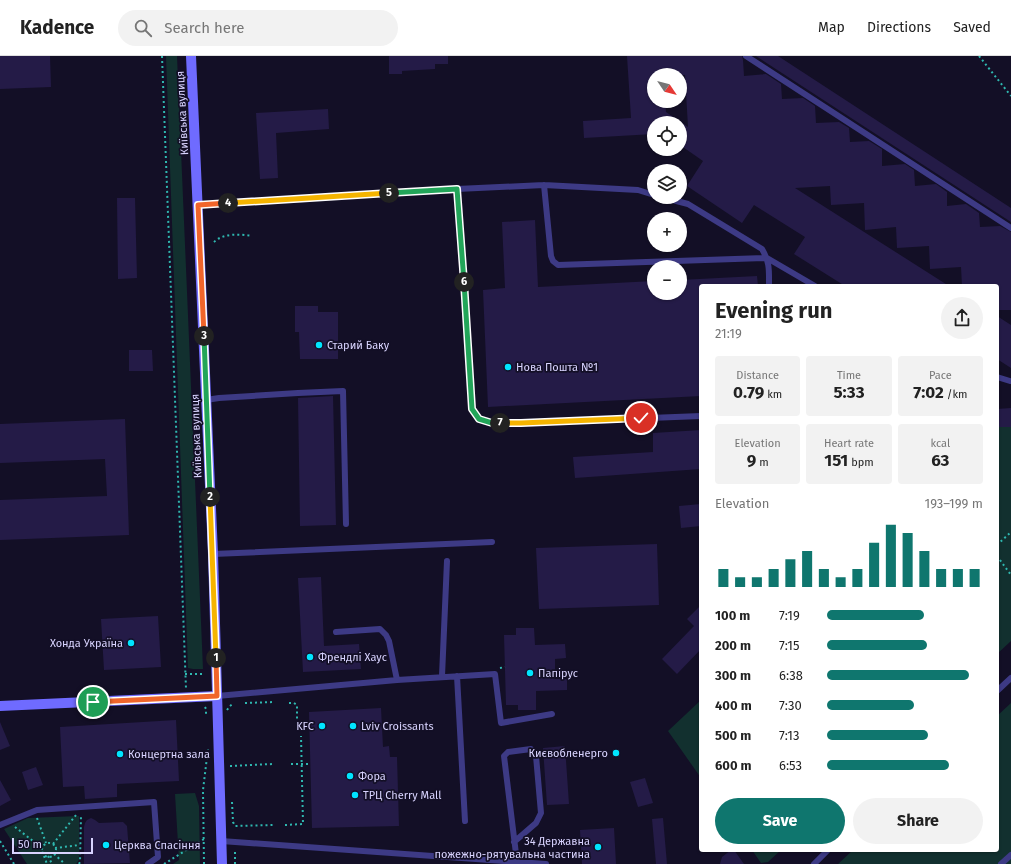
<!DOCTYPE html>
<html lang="en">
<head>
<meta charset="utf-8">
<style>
  body { margin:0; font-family:"Fira Sans",sans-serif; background:#f2f2f2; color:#222; height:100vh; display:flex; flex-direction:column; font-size:15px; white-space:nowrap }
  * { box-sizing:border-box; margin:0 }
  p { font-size:13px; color:#767676 }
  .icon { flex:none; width:22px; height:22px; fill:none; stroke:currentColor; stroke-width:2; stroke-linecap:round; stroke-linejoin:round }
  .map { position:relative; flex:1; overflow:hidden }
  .details { position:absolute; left:699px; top:228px; width:300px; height:568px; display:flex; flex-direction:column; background:#fff; border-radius:4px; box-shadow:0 1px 3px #0004 }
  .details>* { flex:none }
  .needle { width:26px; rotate:125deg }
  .buttons { position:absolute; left:647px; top:12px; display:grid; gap:8px }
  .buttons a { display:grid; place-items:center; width:40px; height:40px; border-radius:50%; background:#fff; box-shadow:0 1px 3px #0004; font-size:20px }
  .scale { position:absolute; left:12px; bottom:10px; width:81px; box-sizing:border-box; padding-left:4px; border:2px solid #d9d4ff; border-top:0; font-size:11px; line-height:14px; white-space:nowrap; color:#d9d4ff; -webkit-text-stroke:3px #130f26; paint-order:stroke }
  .pin { position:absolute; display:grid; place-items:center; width:34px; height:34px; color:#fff; margin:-17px; border:2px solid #fff; border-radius:50%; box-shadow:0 1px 4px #0007 }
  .km { position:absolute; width:20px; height:20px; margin:-10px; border-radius:50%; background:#222; color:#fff; font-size:11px; line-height:20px; text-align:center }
  .round { display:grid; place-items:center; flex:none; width:42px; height:42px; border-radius:21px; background:#f2f2f2 }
  .overview { display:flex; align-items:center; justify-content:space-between; height:68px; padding:0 16px }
  h1 { font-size:22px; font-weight:700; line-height:30px }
  .stats { display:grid; grid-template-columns:repeat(3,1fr); gap:6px; height:68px; padding:4px 16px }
  .stats div { display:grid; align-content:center; border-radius:4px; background:#f2f2f2; text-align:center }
  .stats b { font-size:17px; font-weight:700 }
  .stats small { font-size:11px; font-weight:400 }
  .stats p { font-size:11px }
  .chart { height:112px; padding:8px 16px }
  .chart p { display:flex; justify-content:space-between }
  .chart svg { width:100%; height:72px; margin-top:4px; stroke:#0f766e; stroke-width:6 }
  .primary-button { display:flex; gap:8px; margin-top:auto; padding:8px 16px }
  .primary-button a { flex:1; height:46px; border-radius:24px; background:#0f766e; color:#fff; font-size:16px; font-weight:700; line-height:46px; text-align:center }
  .primary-button a+a { background:#f2f2f2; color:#222 }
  ul { padding:0 16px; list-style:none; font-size:13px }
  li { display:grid; grid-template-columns:64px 48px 1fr; align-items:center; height:30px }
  li i { height:10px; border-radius:5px; background:#0f766e }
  header { display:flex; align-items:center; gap:24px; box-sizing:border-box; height:56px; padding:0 20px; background:#fff; border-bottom:1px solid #e0e0e0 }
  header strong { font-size:19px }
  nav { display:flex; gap:22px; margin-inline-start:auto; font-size:14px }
  .search { width:280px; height:36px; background:#f2f2f2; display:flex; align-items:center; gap:10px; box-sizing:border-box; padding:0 14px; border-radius:22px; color:#767676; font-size:15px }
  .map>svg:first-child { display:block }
</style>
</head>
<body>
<header>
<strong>Kadence</strong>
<div class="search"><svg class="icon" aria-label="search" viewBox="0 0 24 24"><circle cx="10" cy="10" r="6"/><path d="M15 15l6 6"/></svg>Search here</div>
<nav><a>Map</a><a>Directions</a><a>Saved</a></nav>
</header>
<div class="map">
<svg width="1011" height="808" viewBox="0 0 1011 808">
  <rect width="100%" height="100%" fill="#130f26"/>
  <path fill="#12302f" d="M166,0H177L203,613H193L188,612Z
    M997,371H1011V585L997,598Z
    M701,644V722L668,675Z
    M1011,647V808H838L853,794H997V660Z
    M195,737L199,750L200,808H173L179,804L175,738Z
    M79,760V804L76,808H27L4,773L28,762Z
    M752,794H781L768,806L761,807Z"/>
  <path fill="#241b47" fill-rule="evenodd" d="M0,0H50L51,31L0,33Z
    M389,0H448V8H435V13L402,15V18H389Z
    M627,0H742L743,4L744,20L766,18L781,28L782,43L803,42L815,50L816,67L839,66L849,72L850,86L869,85L882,93V110L905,108L914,114L915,130L936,128L947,136V150L966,148L979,157L980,171L1000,170L1011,176V254H997V230H962L961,211L930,213L929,190L897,192L896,171L865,174L864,147L831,149L830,130L795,132L949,230H845L794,198L805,181L754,149L742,167L687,130L703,105L680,89V67H654V78L584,82L583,65L631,62ZM654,19H685L688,71L666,56L665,45H654Z
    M756,0H778L1011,152V166Z
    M328,53L329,73L276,77L278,122L260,123L256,57Z
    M117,142H135L137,222L118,223Z
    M535,164L538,231L654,225V237H680V224L757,220L758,230H701V340L488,351L483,234L505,232L502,166Z
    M295,250H318V256H338V303H300L299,276H295Z
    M997,260L1011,269V312L997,303Z
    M129,294H152L153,315H129Z
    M333,340L336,469L300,470L298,342Z
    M1011,352V371H997V353Z
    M125,363L129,479L0,484V444L107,440L105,403L0,407V368Z
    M701,374V413L575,422L573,401L653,396V377Z
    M701,448V470L681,472L679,450Z
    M657,488L659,549L539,553L536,492Z
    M321,521L324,590L359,588L361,613L303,616L298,522Z
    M701,549V593L677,618L662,603L694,570L687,563Z
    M158,560L161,611L104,614L101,563Z
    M516,572H534L535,589L565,588L566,602L555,603V623H567V634L536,635V654H518V649H506L504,579H516Z
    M381,652L383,691L389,690L390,701H397L399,770L312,772L309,656Z
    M176,664L179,725L117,728V741L85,743L84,730L63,731L60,671Z
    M0,666L10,690L0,694Z
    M565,690L569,748L547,749L543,692Z
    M36,711L43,729L28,734L22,716Z
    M645,722L653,747L638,751L630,726Z
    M0,724L11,744L0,750Z
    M91,762L95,764L99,767L123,766L127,770L130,807L84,808V771L85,767L87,764Z
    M663,762L667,808H656L652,763Z
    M614,772L616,808H582L580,774Z
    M731,794H734L744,808H720L722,801Z"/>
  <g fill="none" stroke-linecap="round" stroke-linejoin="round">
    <path stroke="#2fb8b0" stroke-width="2" stroke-dasharray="2 3" stroke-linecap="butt" d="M162,0L186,633
      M979,0L1011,40
      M214,186C223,177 240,178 252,180
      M997,489L1011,476
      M997,500L1011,519
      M500,612L505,611
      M185,618H204
      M245,647L275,646
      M289,647H294L297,649V670
      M205,651L206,653V660
      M227,654L230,650L234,647
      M291,708H310
      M230,710L273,708
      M232,746L233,766L235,770L275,769
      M37,762L46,787
      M285,769L303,768L301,680
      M15,771L42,792
      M0,785L14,808
      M42 794a7 7 0 1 1 14 0a7 7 0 1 1-14 0Z
      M53,788L76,759
      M55,792L80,789
      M54,798L65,808
      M44,800L47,808
      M48,800L52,808
      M79,808L80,806L81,759
      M164,808L204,783
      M204,808L203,734L208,693
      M235,808V793"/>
    <path stroke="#3d3a85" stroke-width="6" d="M746,0L1011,172
      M544,129L551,200L553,205L558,209L767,202L815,230
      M457,133L472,353L479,363L492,367H521L701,360
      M661,141L688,148L762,193C770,207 769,214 769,230
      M198,149L457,133L544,129L638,134L654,139
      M997,321L1010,325
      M206,344L219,342L298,337L343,335L346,468
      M213,498L492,486
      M336,576L380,573L386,579L389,585L397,624
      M442,620L447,505
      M457,620L465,765
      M997,635L1011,622
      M217,640L397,624L495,618L501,667L552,658
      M0,769L37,754L154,746L158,801L148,808
      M221,785L546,808
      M514,786L536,767L541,757L536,700L534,696L531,693L508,696L504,700L517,806
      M814,808L828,794
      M1001,808L1011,799"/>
    <path stroke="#6f6bff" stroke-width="10" d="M191,0L213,498L222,808
      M0,650L217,640"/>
  </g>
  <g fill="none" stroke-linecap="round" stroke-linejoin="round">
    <g stroke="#fff" stroke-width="8">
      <path id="split-1" d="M93,646L217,640L216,602"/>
    </g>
    <g stroke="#fff" stroke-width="8">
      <path id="split-2" d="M210,441L216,602"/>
    </g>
    <g stroke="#fff" stroke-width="8">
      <path id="split-3" d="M204,280L210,441"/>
    </g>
    <g stroke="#fff" stroke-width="8">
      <path id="split-4" d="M204,280L198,149L228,147"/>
    </g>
    <g stroke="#fff" stroke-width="8">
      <path id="split-5" d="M228,147L389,137"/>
    </g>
    <g stroke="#fff" stroke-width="8">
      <path id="split-6" d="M389,137L457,133L464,226"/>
    </g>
    <g stroke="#fff" stroke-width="8">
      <path id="split-7" d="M464,226L472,353L479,363L492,367H500"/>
    </g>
    <g stroke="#fff" stroke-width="8">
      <path id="split-8" d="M500,367H521L641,362"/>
    </g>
    <use href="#split-1" stroke="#f0652b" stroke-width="5"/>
    <use href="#split-2" stroke="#f5b400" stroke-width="5"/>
    <use href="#split-3" stroke="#22a559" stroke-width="5"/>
    <use href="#split-4" stroke="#f0652b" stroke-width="5"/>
    <use href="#split-5" stroke="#f5b400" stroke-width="5"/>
    <use href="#split-6" stroke="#22a559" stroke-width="5"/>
    <use href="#split-7" stroke="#22a559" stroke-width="5"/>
    <use href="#split-8" stroke="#f5b400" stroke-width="5"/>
  </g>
  <g fill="#00e5ff" stroke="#130f26" stroke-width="1.5">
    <circle cx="319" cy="289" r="4"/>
    <circle cx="508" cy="311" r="4"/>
    <circle cx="131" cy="587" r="4"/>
    <circle cx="310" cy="601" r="4"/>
    <circle cx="530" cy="617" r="4"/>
    <circle cx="322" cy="670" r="4"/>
    <circle cx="353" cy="670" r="4"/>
    <circle cx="616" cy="697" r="4"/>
    <circle cx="120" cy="698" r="4"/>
    <circle cx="350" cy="720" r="4"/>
    <circle cx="355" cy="739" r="4"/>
    <circle cx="106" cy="789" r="4"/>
    <circle cx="598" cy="791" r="4"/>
  </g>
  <g text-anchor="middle" stroke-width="3.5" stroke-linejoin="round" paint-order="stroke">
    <g font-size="11" fill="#d9d4ff" stroke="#130f26">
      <text transform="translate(182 57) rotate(-93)" y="4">Київська вулиця</text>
      <text transform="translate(196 380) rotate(-92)" y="4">Київська вулиця</text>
    </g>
    <g font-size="11" fill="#d9d4ff" stroke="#130f26" text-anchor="start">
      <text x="327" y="293">Старий Баку</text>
      <text x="516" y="315">Нова Пошта №1</text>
      <text x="123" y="591" text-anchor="end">Хонда Україна</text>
      <text x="318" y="605">Френдлі Хаус</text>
      <text x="538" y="621">Папірус</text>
      <text x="314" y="674" text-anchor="end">KFC</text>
      <text x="361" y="674">Lviv Croissants</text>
      <text x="608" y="701" text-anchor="end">Києвобленерго</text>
      <text x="128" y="702">Концертна зала</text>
      <text x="358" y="724">Фора</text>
      <text x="363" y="743">ТРЦ Cherry Mall</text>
      <text x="590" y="789" text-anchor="end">34 Державна<tspan x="590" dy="13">пожежно-рятувальна частина</tspan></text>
      <text x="114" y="793">Церква Спасіння</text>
    </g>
  </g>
</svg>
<div class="buttons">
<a><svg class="needle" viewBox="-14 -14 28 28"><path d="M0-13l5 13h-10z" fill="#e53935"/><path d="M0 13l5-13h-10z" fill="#767676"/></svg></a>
<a><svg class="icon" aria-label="locate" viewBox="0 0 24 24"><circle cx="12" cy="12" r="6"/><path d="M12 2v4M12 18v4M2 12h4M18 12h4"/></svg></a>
<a><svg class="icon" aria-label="layers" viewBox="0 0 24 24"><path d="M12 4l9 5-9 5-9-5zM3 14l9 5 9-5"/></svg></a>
<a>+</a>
<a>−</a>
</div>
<div class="scale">50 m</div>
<div class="pin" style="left:93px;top:646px;background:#1e9e55"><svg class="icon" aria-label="arrive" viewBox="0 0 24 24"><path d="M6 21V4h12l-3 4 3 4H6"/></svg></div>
<div class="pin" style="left:641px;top:362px;background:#d93025"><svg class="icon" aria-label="check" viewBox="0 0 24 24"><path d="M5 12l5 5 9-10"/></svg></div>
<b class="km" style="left:216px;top:602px">1</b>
<b class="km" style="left:210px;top:441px">2</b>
<b class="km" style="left:204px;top:280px">3</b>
<b class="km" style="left:228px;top:147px">4</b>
<b class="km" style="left:389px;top:137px">5</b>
<b class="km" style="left:464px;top:226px">6</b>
<b class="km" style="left:500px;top:367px">7</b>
<section class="details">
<div class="overview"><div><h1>Evening run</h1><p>21:19</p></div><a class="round"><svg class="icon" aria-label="share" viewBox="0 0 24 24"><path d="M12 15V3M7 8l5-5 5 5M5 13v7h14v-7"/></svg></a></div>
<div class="stats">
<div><p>Distance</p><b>0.79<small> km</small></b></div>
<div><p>Time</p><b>5:33</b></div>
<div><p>Pace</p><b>7:02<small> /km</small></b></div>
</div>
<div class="stats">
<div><p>Elevation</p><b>9<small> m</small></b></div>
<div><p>Heart rate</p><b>151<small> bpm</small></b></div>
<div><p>kcal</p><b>63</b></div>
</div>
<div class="chart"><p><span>Elevation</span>193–199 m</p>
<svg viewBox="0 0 160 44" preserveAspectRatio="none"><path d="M5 44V33M15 44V38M25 44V38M35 44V33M45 44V27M55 44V22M65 44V33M75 44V38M85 44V33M95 44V17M105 44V6M115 44V11M125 44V22M135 44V33M145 44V33M155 44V33"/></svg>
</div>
<ul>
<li><b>100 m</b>7:19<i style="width:62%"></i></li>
<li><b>200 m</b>7:15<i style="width:64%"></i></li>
<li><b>300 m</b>6:38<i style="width:91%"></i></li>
<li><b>400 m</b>7:30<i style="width:56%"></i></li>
<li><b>500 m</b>7:13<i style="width:65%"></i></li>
<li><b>600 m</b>6:53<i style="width:78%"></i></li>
</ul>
<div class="primary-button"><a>Save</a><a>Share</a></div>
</section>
</div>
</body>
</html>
